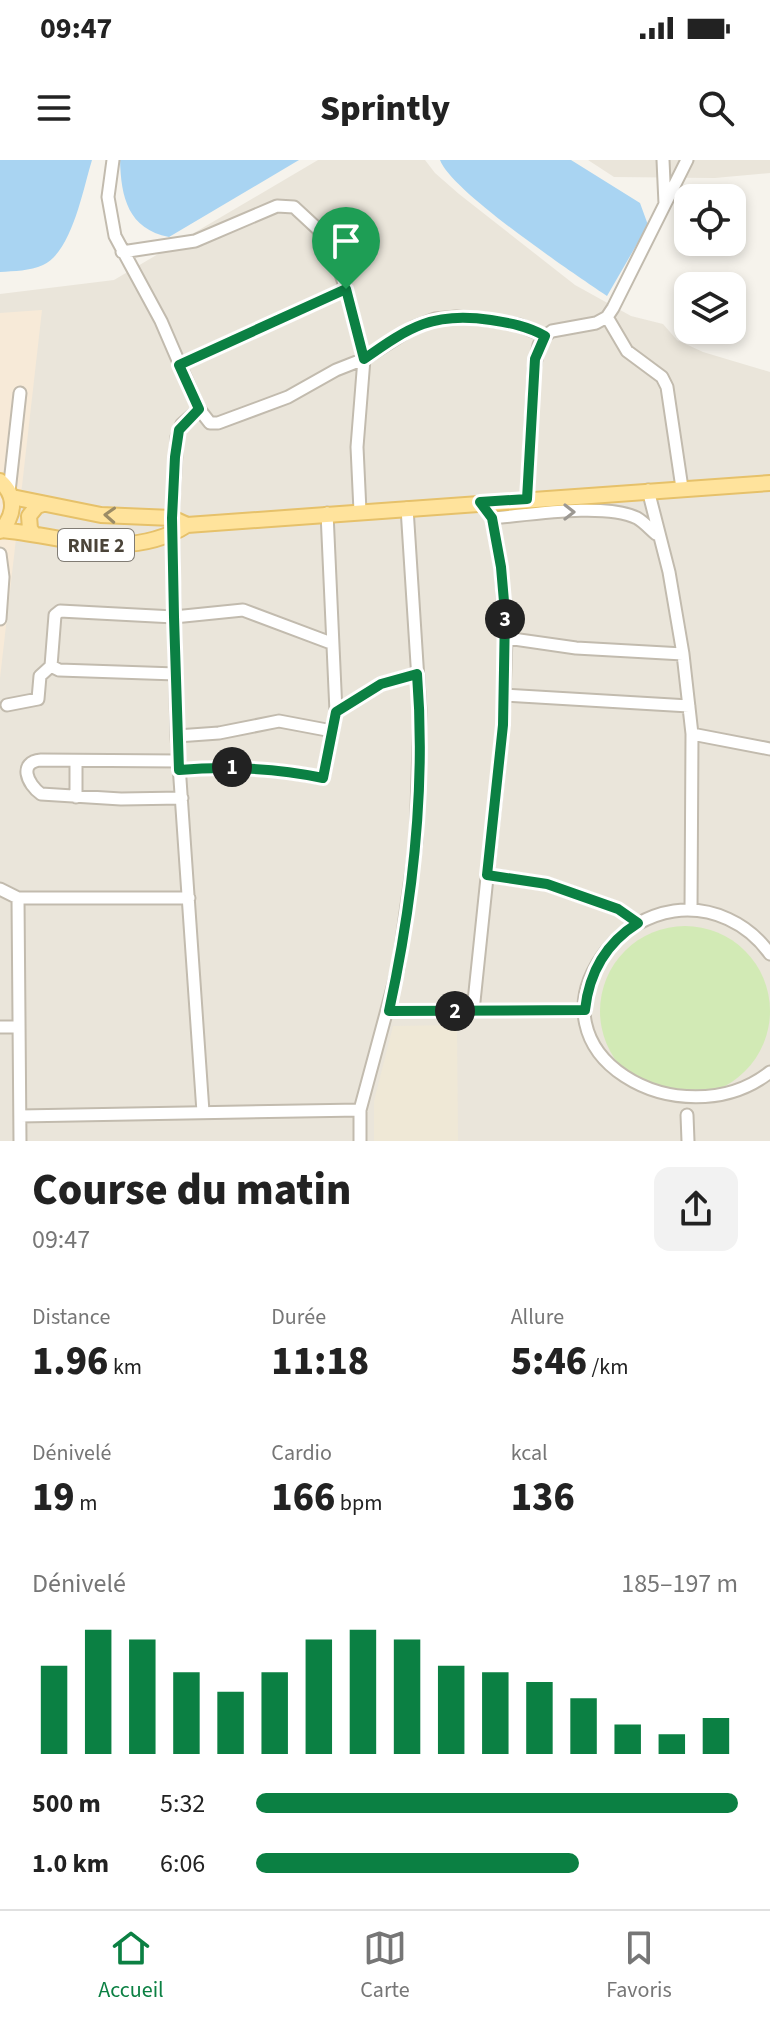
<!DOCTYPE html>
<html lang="fr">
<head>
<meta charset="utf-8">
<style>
  body { margin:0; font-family:"Source Sans 3",sans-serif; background:#f2f2f2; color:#222; height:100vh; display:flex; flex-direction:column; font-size:30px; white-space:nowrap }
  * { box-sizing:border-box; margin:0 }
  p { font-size:26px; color:#767676 }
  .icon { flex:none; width:44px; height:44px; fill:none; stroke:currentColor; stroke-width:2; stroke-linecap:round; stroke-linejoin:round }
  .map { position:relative; height:981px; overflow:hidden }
  .panel { display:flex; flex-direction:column; background:#fff; flex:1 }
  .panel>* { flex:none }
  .controls { position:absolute; left:674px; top:24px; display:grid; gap:16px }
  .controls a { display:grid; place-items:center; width:72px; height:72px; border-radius:16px; background:#fff; box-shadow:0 4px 12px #0003; font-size:40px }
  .pin { position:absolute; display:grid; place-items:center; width:68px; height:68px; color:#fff; margin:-82px -34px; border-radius:50% 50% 50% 0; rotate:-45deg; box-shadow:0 0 8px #0007 }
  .pin .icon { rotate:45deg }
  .km { position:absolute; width:40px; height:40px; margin:-20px; border-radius:50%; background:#222; color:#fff; font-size:22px; line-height:40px; text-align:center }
  .round { display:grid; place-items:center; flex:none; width:84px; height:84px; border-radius:16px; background:#f2f2f2 }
  .summary { display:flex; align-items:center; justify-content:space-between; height:136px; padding:0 32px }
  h1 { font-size:44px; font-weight:800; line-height:60px }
  .metrics { display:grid; grid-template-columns:repeat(3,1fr); gap:12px; height:136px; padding:8px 32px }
  .metrics div { display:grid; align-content:center }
  .metrics b { font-size:40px; font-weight:800 }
  .metrics small { font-size:22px; font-weight:400 }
  .metrics p { font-size:22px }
  .chart { height:224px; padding:16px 32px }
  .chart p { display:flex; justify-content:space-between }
  .chart svg { width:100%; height:144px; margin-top:8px; stroke:#0b8043; stroke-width:6 }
  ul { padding:0 32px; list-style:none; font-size:26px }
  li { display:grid; grid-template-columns:128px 96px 1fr; align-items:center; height:60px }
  li i { height:20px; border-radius:10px; background:#0b8043 }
  .status { display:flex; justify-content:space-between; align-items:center; height:56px; padding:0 40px; background:#fff; direction:ltr }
  .status svg { height:22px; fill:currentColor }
  header { display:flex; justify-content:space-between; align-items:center; height:104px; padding:0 32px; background:#fff; font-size:36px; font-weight:800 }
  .tab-bar { display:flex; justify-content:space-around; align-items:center; height:112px; border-top:2px solid #e0e0e0; background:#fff; font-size:22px; color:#767676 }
  .tab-bar a { display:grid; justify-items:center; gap:4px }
  .tab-bar .on { color:#0b8043 }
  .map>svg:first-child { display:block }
</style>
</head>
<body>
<div class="status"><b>09:47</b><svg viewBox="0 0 49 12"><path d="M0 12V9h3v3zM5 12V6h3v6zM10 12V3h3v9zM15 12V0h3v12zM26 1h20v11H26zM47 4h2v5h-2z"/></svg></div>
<header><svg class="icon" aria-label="menu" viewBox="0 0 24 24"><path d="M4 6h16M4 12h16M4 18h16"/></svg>Sprintly<svg class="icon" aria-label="search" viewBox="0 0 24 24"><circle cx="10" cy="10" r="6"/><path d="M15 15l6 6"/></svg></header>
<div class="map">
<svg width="770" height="981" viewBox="0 0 770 981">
  <rect width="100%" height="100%" fill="#f6f3ec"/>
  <path fill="#eae5da" d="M318,0H425L435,13L459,34L575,125L631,156L663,164L677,180L703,192L770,212V981H0V134L114,120Z
    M588,0H770V13L715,18L614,17Z"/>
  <path fill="#f7ead8" d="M42,150L17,370L0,518V153Z"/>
  <path fill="#efe8d6" d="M457,865L458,981H374V941L393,866Z"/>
  <path fill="#d2eab5" d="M600 851a85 85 0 1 1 170 0a85 85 0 1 1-170 0Z"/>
  <path fill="#a9d4f2" d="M0,0H92C83,29 72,92 43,105C30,111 14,111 0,112Z
    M120,0H299L169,77C128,69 121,37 120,0Z
    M440,0H571L640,43L648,65L607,136C573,113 452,32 440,0Z"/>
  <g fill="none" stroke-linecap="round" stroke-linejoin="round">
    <g stroke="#c2bbae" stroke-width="15">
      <path id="minor" d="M113,0L108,37L115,76L161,161L199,249L210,263H218L288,237L336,210L364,199L414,167L435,159L456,157L483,159L519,165L545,176
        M663,0L665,44
        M122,92L195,81L277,46L294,47L321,72L333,91L346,129L364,199L357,287L360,351
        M607,157L627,191L662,217L667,227L682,328
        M179,205L346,129
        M199,249L182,264L177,277L172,358L177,576L203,952
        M648,330L669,412L683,494L692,574L691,750
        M9,332L20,233
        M527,339L534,209L539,185L545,176L552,171L596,163L607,157L613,148L687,0
        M492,358C528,355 604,342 637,358C644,362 650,369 656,374
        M0,394L3,417L0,459
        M506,478L576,488L683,494
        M51,506L59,510L176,514
        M505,535L689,546
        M7,545L38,539L40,516L51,506L55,455L60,451L174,457L243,450L331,483
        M336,552L381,524L417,514
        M692,574L770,589
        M177,576L219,573L279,561L332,571
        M76,601V637
        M179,601L41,600C18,602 27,624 41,634L121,639L182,638
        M179,610C228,606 275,608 323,618L336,552L327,353
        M487,715L547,724L618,749L638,763
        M0,729L18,738H189
        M18,738L20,981
        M770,794C748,763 712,746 674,751C648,755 624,769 607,790C525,895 682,981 770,912
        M389,851L585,850
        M473,851L503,565L506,478L501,407L492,358L480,342
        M0,867H19
        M687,955L688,981
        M20,956L360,950
        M360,981V950L398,809L416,682L420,551L407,348"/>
    </g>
    <g stroke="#e6c16a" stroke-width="18">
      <path id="major" d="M0,321C17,336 15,356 0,371
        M12,337L101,355L172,358L187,365
        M2,370C64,376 129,402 187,365L770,323
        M34,374L30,369L29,356L37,346L43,344"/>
    </g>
    <use href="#minor" stroke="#fff" stroke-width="11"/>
    <use href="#major" stroke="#ffe39c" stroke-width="14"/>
  </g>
  <defs><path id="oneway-chevron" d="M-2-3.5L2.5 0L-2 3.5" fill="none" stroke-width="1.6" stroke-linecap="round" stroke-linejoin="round" transform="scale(2)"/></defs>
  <use stroke="#9c9892" href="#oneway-chevron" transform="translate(569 352)"/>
  <use stroke="#9c8c66" href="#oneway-chevron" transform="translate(110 355) rotate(-177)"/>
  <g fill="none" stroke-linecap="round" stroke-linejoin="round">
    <g stroke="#fff" stroke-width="16">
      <path id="route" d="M346,129L364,199C409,167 434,151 491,160C510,163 527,166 545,176L535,199L527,339L480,342L492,358L501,407L505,453L503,565L487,715L547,724L618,749L638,763C606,783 589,813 585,850L389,851C413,741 426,627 417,514L381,524L336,552L323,618C275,608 228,606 179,610L174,457L172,358L175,297L179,270L199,249L179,205Z"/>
    </g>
    <use href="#route" stroke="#0b8043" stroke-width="10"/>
  </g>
  <g text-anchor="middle" stroke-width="6" stroke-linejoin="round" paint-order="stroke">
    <rect fill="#fff" stroke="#817c74" stroke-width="2" x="58" y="369" width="76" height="32" rx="6"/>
    <g font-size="20" font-weight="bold" fill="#4b4439">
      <text x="96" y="392">RNIE 2</text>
    </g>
  </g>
</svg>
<div class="controls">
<a><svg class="icon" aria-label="locate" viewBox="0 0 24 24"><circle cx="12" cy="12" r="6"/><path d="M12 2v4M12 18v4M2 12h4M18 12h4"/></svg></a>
<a><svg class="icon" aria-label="layers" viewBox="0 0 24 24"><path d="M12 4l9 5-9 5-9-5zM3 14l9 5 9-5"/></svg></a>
</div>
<div class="pin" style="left:346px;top:129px;background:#1e9e55"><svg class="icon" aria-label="arrive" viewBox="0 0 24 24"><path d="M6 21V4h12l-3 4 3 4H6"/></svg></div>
<b class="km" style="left:232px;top:607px">1</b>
<b class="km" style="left:455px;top:851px">2</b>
<b class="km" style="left:505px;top:459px">3</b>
</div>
<section class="panel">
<div class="summary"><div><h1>Course du matin</h1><p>09:47</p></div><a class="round"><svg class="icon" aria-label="share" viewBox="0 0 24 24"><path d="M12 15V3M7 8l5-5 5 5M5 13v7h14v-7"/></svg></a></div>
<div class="metrics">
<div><p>Distance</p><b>1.96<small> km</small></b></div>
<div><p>Durée</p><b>11:18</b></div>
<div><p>Allure</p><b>5:46<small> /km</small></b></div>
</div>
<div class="metrics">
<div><p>Dénivelé</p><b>19<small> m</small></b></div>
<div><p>Cardio</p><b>166<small> bpm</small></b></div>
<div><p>kcal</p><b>136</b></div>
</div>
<div class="chart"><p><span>Dénivelé</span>185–197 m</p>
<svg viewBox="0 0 160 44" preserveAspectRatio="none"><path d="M5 44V17M15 44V6M25 44V9M35 44V19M45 44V25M55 44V19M65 44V9M75 44V6M85 44V9M95 44V17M105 44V19M115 44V22M125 44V27M135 44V35M145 44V38M155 44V33"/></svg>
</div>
<ul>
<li><b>500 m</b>5:32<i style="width:100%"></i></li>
<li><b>1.0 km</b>6:06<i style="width:67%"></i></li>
</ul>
</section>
<nav class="tab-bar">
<a class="on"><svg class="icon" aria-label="home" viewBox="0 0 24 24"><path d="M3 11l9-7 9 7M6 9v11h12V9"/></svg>Accueil</a>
<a><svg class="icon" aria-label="map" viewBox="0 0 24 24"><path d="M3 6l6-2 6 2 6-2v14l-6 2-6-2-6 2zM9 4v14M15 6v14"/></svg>Carte</a>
<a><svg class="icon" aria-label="saved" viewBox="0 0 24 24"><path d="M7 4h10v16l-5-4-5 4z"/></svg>Favoris</a>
</nav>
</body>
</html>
